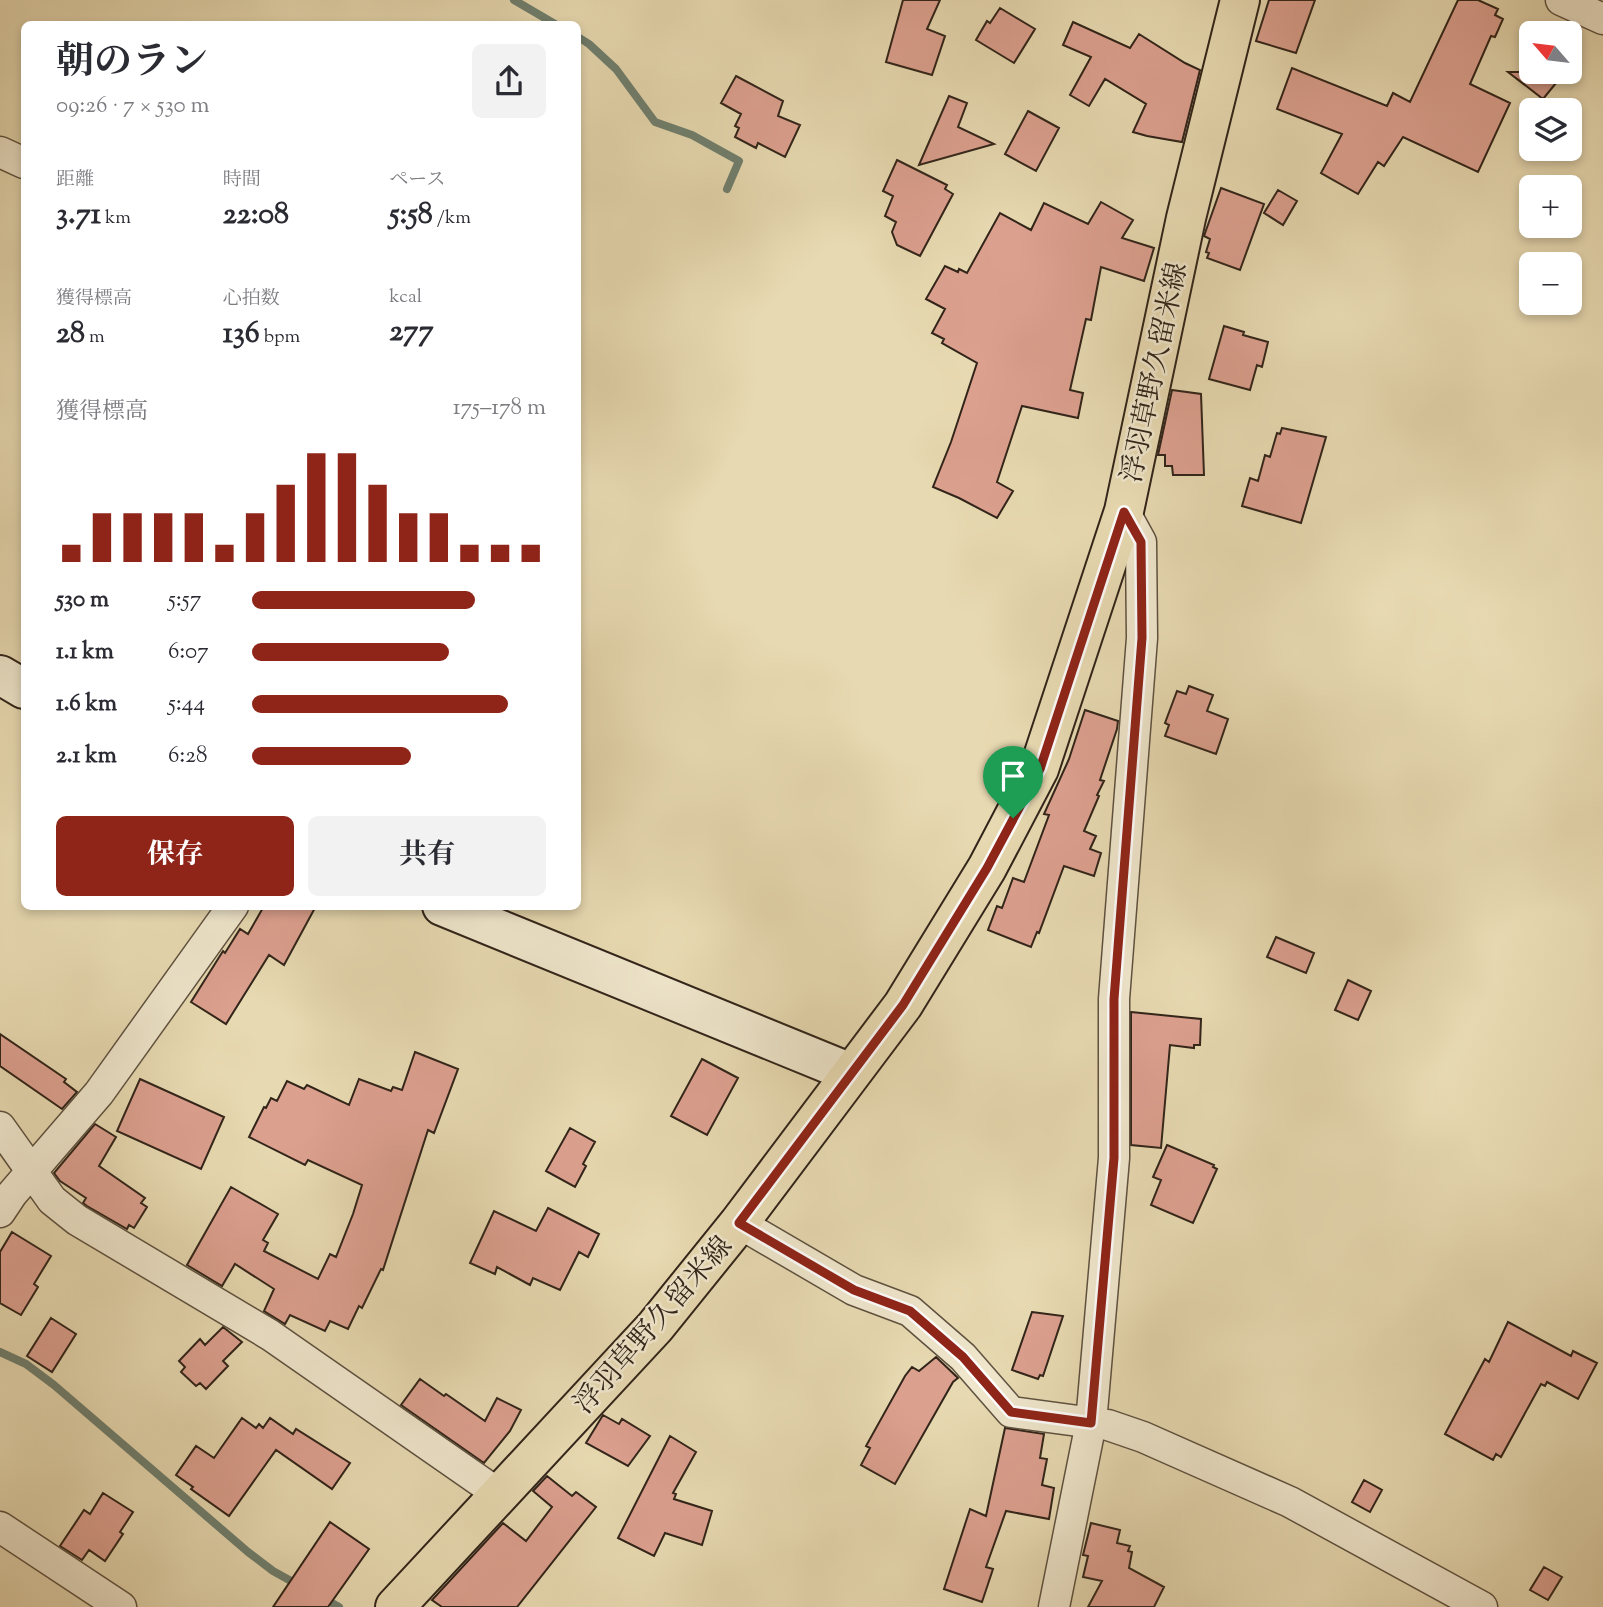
<!DOCTYPE html>
<html lang="ja">
<head>
<meta charset="utf-8">
<style>
  body { margin:0; font-family:"Sorts Mill Goudy","Noto Serif JP",serif; background:#f2f2f3; color:#2b2b33; height:100vh; display:flex; flex-direction:column; font-size:26px; white-space:nowrap }
  * { box-sizing:border-box; margin:0 }
  p { font-size:23px; color:#7c7c81 }
  .icon { flex:none; width:38px; height:38px; fill:none; stroke:currentColor; stroke-width:2; stroke-linecap:round; stroke-linejoin:round }
  .map { position:relative; flex:1; overflow:hidden }
  .sheet { position:absolute; left:21px; top:21px; width:560px; height:889px; display:flex; flex-direction:column; background:#fff; border-radius:10px; box-shadow:0 4px 10px #0003 }
  .sheet>* { flex:none }
  .needle { width:46px; rotate:298deg }
  .fabs { position:absolute; left:1519px; top:21px; display:grid; gap:14px }
  .fabs a { display:grid; place-items:center; width:63px; height:63px; border-radius:10px; background:#fff; box-shadow:0 4px 10px #0003; font-size:35px }
  .pin { position:absolute; display:grid; place-items:center; width:60px; height:60px; color:#fff; margin:-72px -30px; border-radius:50% 50% 50% 0; rotate:-45deg; box-shadow:0 0 7px #0007 }
  .pin .icon { rotate:45deg }
  .round { display:grid; place-items:center; flex:none; width:74px; height:74px; border-radius:10px; background:#f2f2f3 }
  .head { display:flex; align-items:center; justify-content:space-between; height:119px; padding:0 35px }
  h1 { font-size:38px; font-weight:700; line-height:52px }
  .stats { display:grid; grid-template-columns:repeat(3,1fr); gap:10px; height:119px; padding:7px 35px }
  .stats div { display:grid; align-content:center }
  .stats b { font-size:30px; font-weight:700 }
  .stats small { font-size:19px; font-weight:400 }
  .stats p { font-size:19px }
  .chart { height:196px; padding:14px 35px }
  .chart p { display:flex; justify-content:space-between }
  .chart svg { width:100%; height:126px; margin-top:7px; stroke:#8f2418; stroke-width:6 }
  .primary-button { display:flex; gap:14px; margin-top:auto; padding:14px 35px }
  .primary-button a { flex:1; height:80px; border-radius:10px; background:#8f2418; color:#fff; font-size:28px; font-weight:700; line-height:80px; text-align:center }
  .primary-button a+a { background:#f2f2f3; color:#2b2b33 }
  ul { padding:0 35px; list-style:none; font-size:23px }
  li { display:grid; grid-template-columns:112px 84px 1fr; align-items:center; height:52px }
  li i { height:18px; border-radius:9px; background:#8f2418 }
  .map>svg:first-child { display:block }
</style>
</head>
<body>
<div class="map">
<svg width="1603" height="1607" viewBox="0 0 1603 1607">
  <rect width="100%" height="100%" fill="#e7d9b1"/>
  <filter id="stains"><feTurbulence type="fractalNoise" baseFrequency=".00286" numOctaves="4"/><feColorMatrix values="0 0 0 0 .2 0 0 0 0 .09 0 0 0 0 .02 0 0 0 .5 -.17"/></filter>
  <radialGradient id="worn" r=".72"><stop offset=".6" stop-color="#630" stop-opacity="0"/><stop offset="1" stop-color="#630" stop-opacity=".3"/></radialGradient>
  <g fill="none" stroke-linecap="round" stroke-linejoin="round">
    <path stroke="#6f7f6e" stroke-width="8" d="M514,0L555,24
      M578,37L589,44L616,69L655,122L692,135L739,161L727,189
      M0,1352L26,1364L54,1385L248,1552L273,1571L300,1586
      M323,1598L339,1607"/>
  </g>
  <path fill="#dca08f" stroke="#312419" stroke-width="2" d="M903,0H940L927,29L945,36L932,75L886,62Z
    M1269,0H1315L1296,53L1256,41Z
    M1458,0H1478L1498,9L1495,15L1503,19L1495,37L1491,36L1470,84L1510,103L1478,172L1403,137L1384,166L1378,162L1358,194L1321,173L1342,134L1277,109L1292,68L1387,106L1393,93L1410,102Z
    M1000,8L1035,29L1014,63L976,40L987,21L990,23Z
    M1073,22L1130,48L1139,34L1185,63L1200,70L1182,142L1147,136L1133,132L1146,104L1105,79L1089,106L1070,95L1091,57L1063,45Z
    M1508,72H1565L1543,99Z
    M736,76L783,101L778,116L800,125L785,157L758,143L756,148L735,137L739,128L735,126L741,114L721,103Z
    M949,96L967,103L958,127L994,144L919,165Z
    M1028,111L1059,128L1036,171L1005,154Z
    M897,160L947,185L945,189L953,194L920,256L897,245L892,232L896,222L885,216L893,196L883,191Z
    M1221,188L1264,204L1240,270L1207,258L1209,253L1206,252L1210,239L1204,236Z
    M1278,190L1297,201L1283,225L1264,213Z
    M1101,202L1133,220L1122,238L1154,248L1144,281L1101,267L1091,320L1086,319L1070,390L1083,393L1078,418L1022,406L997,482L1013,491L997,518L959,498L933,487L951,442L977,363L942,343L944,339L932,333L945,309L926,299L945,266L958,272L959,269L967,273L1000,213L1031,230L1044,203L1088,224Z
    M1224,326L1244,332L1243,335L1268,342L1262,367L1257,365L1250,390L1209,379Z
    M1172,390L1201,394L1204,475H1173L1172,466H1165V455H1158Z
    M1282,428L1326,437L1301,523L1242,506L1250,478L1258,481L1265,455L1270,457L1277,433L1280,434Z
    M1189,686L1213,695L1207,711L1228,719L1216,754L1165,736L1169,725L1165,723L1177,691L1186,694Z
    M1085,710L1118,721L1117,729L1100,780L1104,781L1097,795L1099,796L1084,831L1096,836L1090,849L1101,853L1094,876L1064,866L1039,933L1037,932L1031,947L988,930L997,906L1002,908L1013,878L1024,882L1049,815L1044,814L1069,759Z
    M264,906H316L284,965L269,955L226,1024L191,1002L223,951L225,953L240,929L248,934Z
    M1276,937L1314,953L1306,973L1267,957Z
    M1348,980L1371,991L1358,1020L1335,1010Z
    M1131,1012L1201,1019L1200,1045H1194V1048L1170,1045L1161,1148L1131,1145Z
    M0,1034L66,1079L64,1082L77,1092L62,1109L0,1066Z
    M415,1052L458,1069L434,1133L428,1130L383,1270L381,1269L362,1308L359,1306L348,1329L330,1321L325,1331L290,1315L285,1324L264,1311L274,1289L235,1264L222,1286L187,1265L231,1187L278,1214L263,1240L268,1243L264,1251L318,1279L330,1254L336,1257L353,1214L362,1185L308,1160L305,1165L249,1137L264,1107L266,1108L271,1098L277,1101L287,1081L304,1089L307,1085L349,1105L359,1079L391,1091L393,1087L402,1090Z
    M702,1059L738,1078L707,1135L671,1116Z
    M140,1079L224,1117L201,1169L117,1131Z
    M95,1124L116,1137L99,1166L145,1198L141,1203L147,1207L134,1228L129,1225L127,1229L87,1206L83,1203L86,1198L60,1181L54,1173Z
    M570,1128L595,1142L583,1164L586,1166L575,1187L546,1171Z
    M1167,1145L1214,1165L1213,1167L1217,1169L1193,1223L1151,1205L1161,1180L1153,1177Z
    M548,1208L599,1234L588,1257L579,1252L560,1290L533,1278L530,1285L497,1267L495,1274L470,1263L494,1211L536,1231Z
    M12,1232L51,1256L34,1284L38,1287L21,1315L0,1303V1252Z
    M1032,1312L1063,1316L1043,1376L1040,1375L1038,1379L1012,1370Z
    M51,1318L76,1334L52,1372L27,1356Z
    M1508,1322L1571,1356L1573,1351L1597,1363L1578,1399L1547,1382L1545,1386L1541,1384L1501,1457L1496,1454L1493,1460L1445,1434L1485,1359L1489,1362Z
    M223,1327L242,1342L223,1361L228,1366L206,1389L200,1383L196,1386L181,1372L185,1367L179,1361L200,1339L205,1345Z
    M936,1357L958,1378L953,1382L895,1484L861,1465L870,1448L866,1446L905,1376L912,1367L919,1371Z
    M420,1379L444,1396L446,1394L485,1421L497,1398L521,1410L510,1431L484,1463L401,1405Z
    M603,1415L619,1424L622,1419L650,1436L628,1466L586,1443Z
    M242,1418L256,1428L259,1424L263,1428L270,1418L293,1434L296,1429L350,1463L332,1489L276,1450L229,1516L191,1489L193,1487L176,1475L196,1446L214,1458Z
    M1005,1428L1044,1434L1040,1458L1047,1459L1042,1485L1054,1488L1049,1519L1006,1511L986,1567L993,1569L982,1602L944,1589L970,1509L986,1516Z
    M670,1436L696,1452L673,1493L676,1494L674,1499L712,1511L702,1545L665,1533L654,1556L618,1538Z
    M547,1476L572,1496L576,1492L596,1507L517,1607H442L432,1600L503,1523L526,1541L552,1507L533,1491Z
    M1364,1480L1382,1490L1370,1512L1352,1502Z
    M103,1493L133,1512L120,1532L123,1534L105,1561L89,1550L82,1560L60,1546L84,1510L90,1514Z
    M330,1522L369,1549L328,1607H273Z
    M1091,1523L1120,1530L1117,1543L1130,1546L1128,1551L1132,1552L1129,1568L1164,1587L1154,1607H1088L1102,1581L1083,1577L1088,1556L1083,1555Z
    M1544,1567L1562,1577L1548,1600L1530,1590Z"/>
  <g fill="none" stroke-linecap="round" stroke-linejoin="round">
    <g stroke="#5e513f" stroke-width="33">
      <path id="street" d="M1561,0L1603,19
        M0,152L24,163
        M0,1127L52,1200L77,1220L270,1335L500,1495
        M0,1212L12,1194L99,1093L233,906
        M739,1223L854,1290L910,1311L963,1357L1011,1412L1108,1425L1143,1437L1290,1502L1482,1607
        M0,1527L121,1607
        M1054,1607L1091,1423L1114,1158V999L1142,638L1141,542L1124,511"/>
    </g>
    <g stroke="#312419" stroke-width="42">
      <path id="secondary" d="M0,675L24,689
        M442,906L851,1073"/>
    </g>
    <g stroke="#312419" stroke-width="42">
      <path id="primary" d="M395,1607L655,1327L739,1223L903,1005L987,868L1039,769L1124,511L1186,218L1240,0"/>
    </g>
    <use href="#street" stroke="#efe6cc" stroke-width="30"/>
    <use href="#secondary" stroke="#efe6cc" stroke-width="38"/>
    <use href="#primary" stroke="#e7d9b1" stroke-width="38"/>
  </g>
  <g fill="none" stroke-linecap="round" stroke-linejoin="round">
    <g stroke="#fff" stroke-width="14">
      <path id="route" d="M1124,512L1141,542L1142,638L1114,999V1158L1091,1423L1011,1412L963,1357L910,1311L854,1290L739,1223L903,1005L987,868L1040,769Z"/>
    </g>
    <use href="#route" stroke="#8f2418" stroke-width="9"/>
  </g>
  <g text-anchor="middle" stroke-width="5" stroke-linejoin="round" paint-order="stroke">
    <g font-size="28" fill="#312419" stroke="#efe6cc">
      <text transform="translate(1153 372) rotate(-78)" y="10">浮羽草野久留米線</text>
      <text transform="translate(652 1324) rotate(-49)" y="10">浮羽草野久留米線</text>
    </g>
  </g>
  <rect width="100%" height="100%" filter="url(#stains)"/>
  <rect width="100%" height="100%" fill="url(#worn)"/>
</svg>
<div class="fabs">
<a><svg class="needle" viewBox="-14 -14 28 28"><path d="M0-13l5 13h-10z" fill="#e53935"/><path d="M0 13l5-13h-10z" fill="#7c7c81"/></svg></a>
<a><svg class="icon" aria-label="layers" viewBox="0 0 24 24"><path d="M12 4l9 5-9 5-9-5zM3 14l9 5 9-5"/></svg></a>
<a>+</a>
<a>−</a>
</div>
<div class="pin" style="left:1013px;top:818px;background:#1e9e55"><svg class="icon" aria-label="arrive" viewBox="0 0 24 24"><path d="M6 21V4h12l-3 4 3 4H6"/></svg></div>
<section class="sheet">
<div class="head"><div><h1>朝のラン</h1><p>09:26 · 7 × 530 m</p></div><a class="round"><svg class="icon" aria-label="share" viewBox="0 0 24 24"><path d="M12 15V3M7 8l5-5 5 5M5 13v7h14v-7"/></svg></a></div>
<div class="stats">
<div><p>距離</p><b>3.71<small> km</small></b></div>
<div><p>時間</p><b>22:08</b></div>
<div><p>ペース</p><b>5:58<small> /km</small></b></div>
</div>
<div class="stats">
<div><p>獲得標高</p><b>28<small> m</small></b></div>
<div><p>心拍数</p><b>136<small> bpm</small></b></div>
<div><p>kcal</p><b>277</b></div>
</div>
<div class="chart"><p><span>獲得標高</span>175–178 m</p>
<svg viewBox="0 0 160 44" preserveAspectRatio="none"><path d="M5 44V38M15 44V27M25 44V27M35 44V27M45 44V27M55 44V38M65 44V27M75 44V17M85 44V6M95 44V6M105 44V17M115 44V27M125 44V27M135 44V38M145 44V38M155 44V38"/></svg>
</div>
<ul>
<li><b>530 m</b>5:57<i style="width:76%"></i></li>
<li><b>1.1 km</b>6:07<i style="width:67%"></i></li>
<li><b>1.6 km</b>5:44<i style="width:87%"></i></li>
<li><b>2.1 km</b>6:28<i style="width:54%"></i></li>
</ul>
<div class="primary-button"><a>保存</a><a>共有</a></div>
</section>
</div>
</body>
</html>
